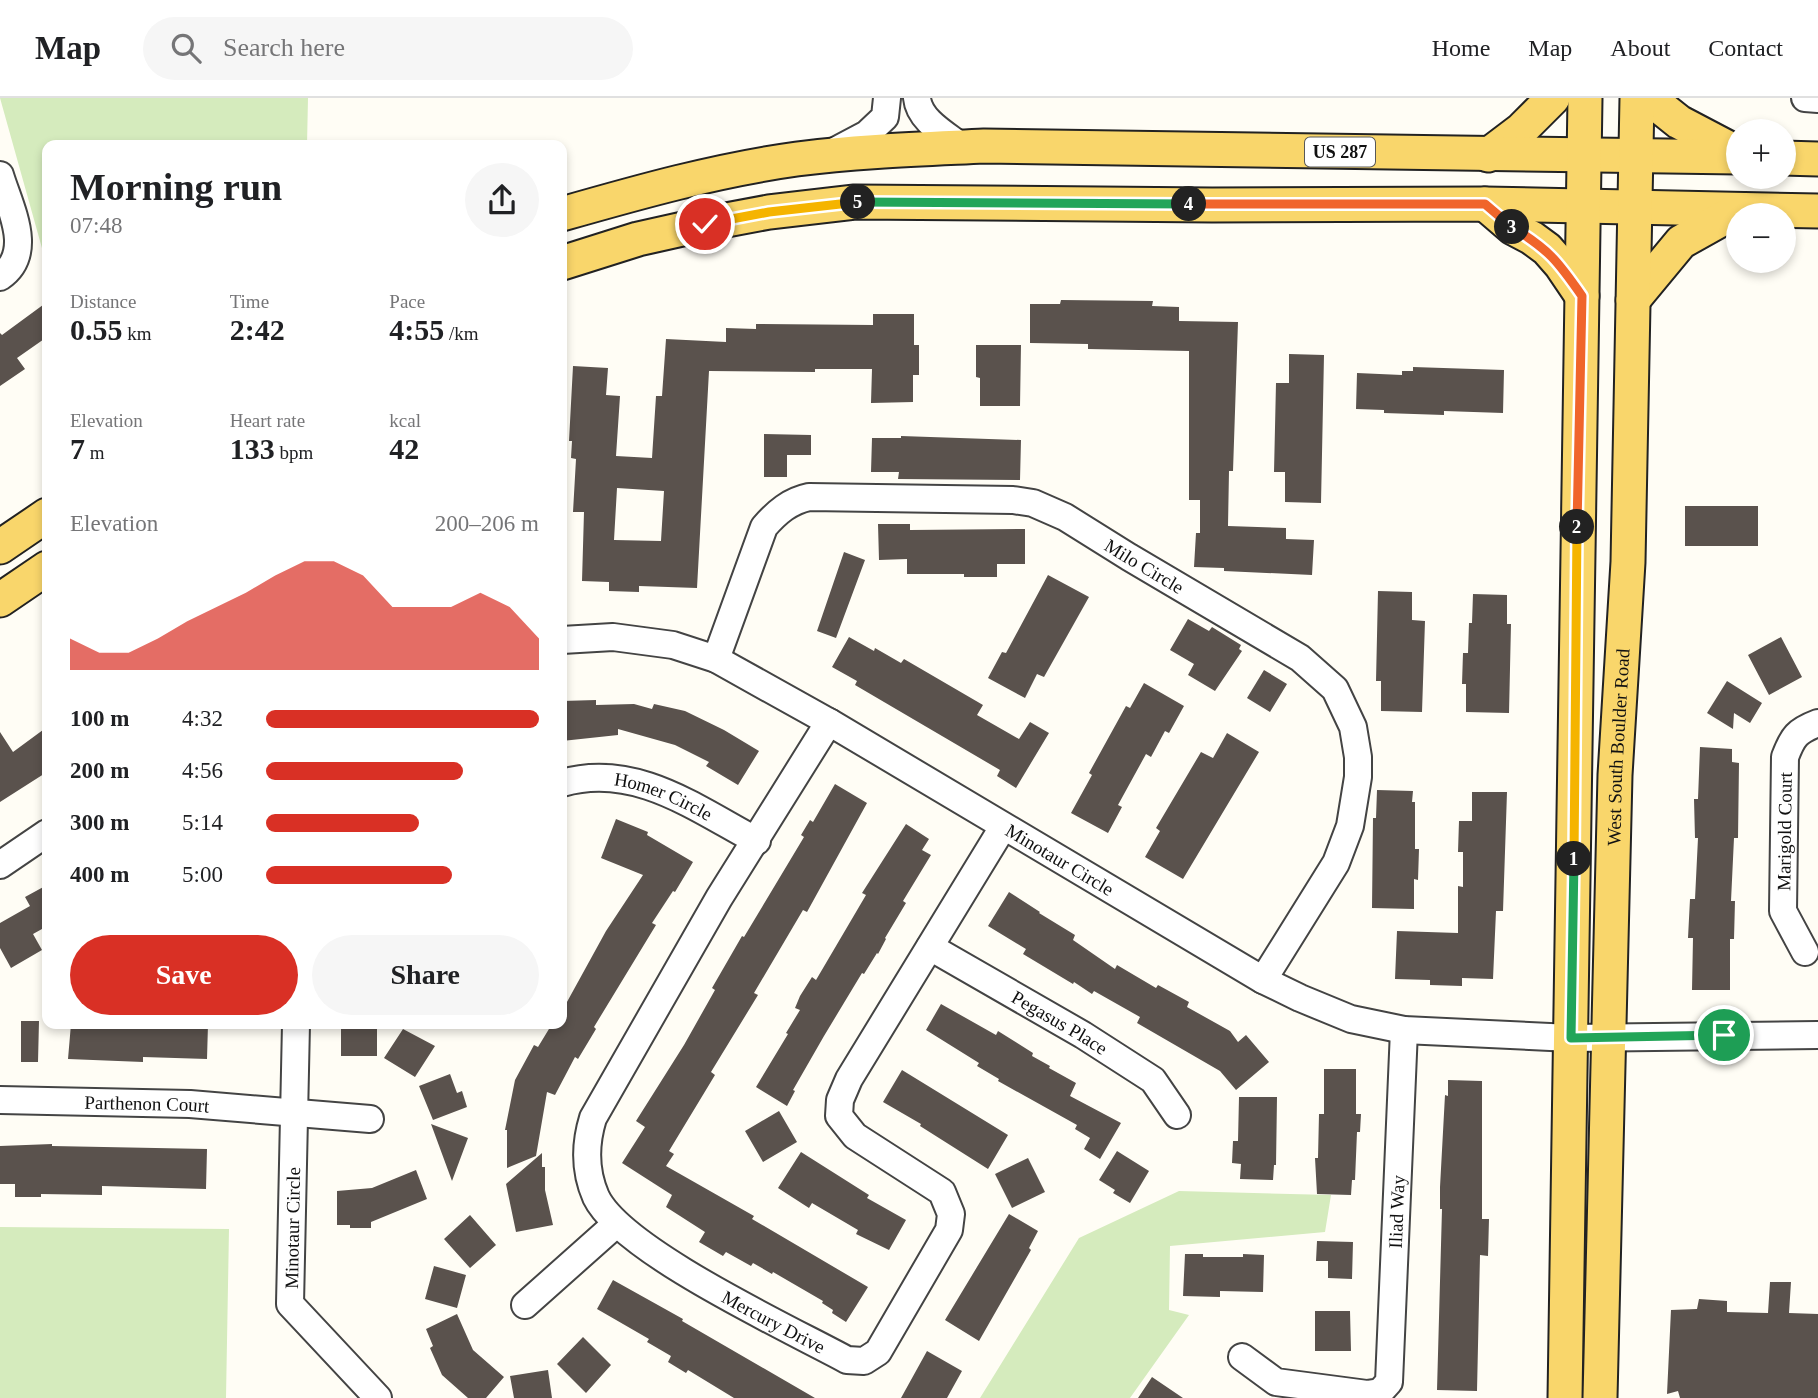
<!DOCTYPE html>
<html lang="en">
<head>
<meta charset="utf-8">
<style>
  body { margin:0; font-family:Georgia,serif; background:#f6f6f6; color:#202124; height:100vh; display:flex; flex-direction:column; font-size:26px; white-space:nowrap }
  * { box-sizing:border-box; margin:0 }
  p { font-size:23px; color:#757577 }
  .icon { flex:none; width:38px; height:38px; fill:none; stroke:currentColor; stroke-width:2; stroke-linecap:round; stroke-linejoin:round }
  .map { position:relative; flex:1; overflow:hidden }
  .sheet { position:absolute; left:42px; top:42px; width:525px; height:889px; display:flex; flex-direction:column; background:#fff; border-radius:14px; box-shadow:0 4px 10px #0003 }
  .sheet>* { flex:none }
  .controls { position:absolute; left:1726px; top:21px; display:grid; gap:14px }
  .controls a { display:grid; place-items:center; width:70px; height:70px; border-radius:50%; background:#fff; box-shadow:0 4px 10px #0003; font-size:35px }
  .pin { position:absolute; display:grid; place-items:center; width:60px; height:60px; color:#fff; margin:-30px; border:4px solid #fff; border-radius:50%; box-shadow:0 2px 7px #0007 }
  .km { position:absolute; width:35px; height:35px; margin:-18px; border-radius:50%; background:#222; color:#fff; font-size:19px; line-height:35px; text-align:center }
  .round { display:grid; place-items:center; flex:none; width:74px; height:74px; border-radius:37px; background:#f6f6f6 }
  .summary { display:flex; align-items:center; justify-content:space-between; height:119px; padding:0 28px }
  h1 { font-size:38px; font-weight:700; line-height:52px }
  .figures { display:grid; grid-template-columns:repeat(3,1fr); gap:10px; height:119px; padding:7px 28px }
  .figures div { display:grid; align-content:center }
  .figures b { font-size:30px; font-weight:700 }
  .figures small { font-size:19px; font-weight:400 }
  .figures p { font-size:19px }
  .chart { height:196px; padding:14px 28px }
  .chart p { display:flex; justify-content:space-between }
  .chart svg { width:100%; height:126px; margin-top:7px; fill:#d93025; opacity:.7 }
  .button { display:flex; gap:14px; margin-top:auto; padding:14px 28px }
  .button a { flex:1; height:80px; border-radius:42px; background:#d93025; color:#fff; font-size:28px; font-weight:700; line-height:80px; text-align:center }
  .button a+a { background:#f6f6f6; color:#202124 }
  ul { padding:0 28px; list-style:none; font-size:23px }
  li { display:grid; grid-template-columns:112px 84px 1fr; align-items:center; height:52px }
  li i { height:18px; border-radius:9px; background:#d93025 }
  header { display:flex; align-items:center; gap:42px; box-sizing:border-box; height:98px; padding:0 35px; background:#fff; border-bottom:2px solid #e0e0e0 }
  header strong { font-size:33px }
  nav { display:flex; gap:38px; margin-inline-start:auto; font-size:24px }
  .search { width:490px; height:63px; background:#f6f6f6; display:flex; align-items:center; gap:18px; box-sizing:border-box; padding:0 24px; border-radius:38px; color:#757577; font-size:26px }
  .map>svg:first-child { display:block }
</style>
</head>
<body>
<header>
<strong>Map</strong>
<div class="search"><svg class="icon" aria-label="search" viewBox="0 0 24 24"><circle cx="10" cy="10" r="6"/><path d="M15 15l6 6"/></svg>Search here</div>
<nav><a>Home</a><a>Map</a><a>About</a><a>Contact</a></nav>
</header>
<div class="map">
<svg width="1818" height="1300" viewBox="0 0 1818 1300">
  <rect width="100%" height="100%" fill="#fffdf5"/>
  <path fill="#d5ebbd" d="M0,0H308L307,47H47V168Z
    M1179,1093L1331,1097L1325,1134L1170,1148L1169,1212L1189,1217L1130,1300H980L1079,1140Z
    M0,1129L229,1131L226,1300H0Z"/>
  <path fill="#5a524d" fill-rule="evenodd" d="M1061,202L1153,203L1152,208L1179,209V223L1238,224L1233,373H1229L1228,428L1286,430V441L1314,442L1312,477L1224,473V470L1194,469L1196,435H1200V402H1189V253L1088,251V246L1030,245V206H1060Z
    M47,204V239L17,260L25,271L0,288V235L2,237Z
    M873,216H914V247H919V277H913V304L871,305L872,271H815V274L709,273L697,490L639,488V494L609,493V484L582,483L584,414H573L576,361L571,360L572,343H569L573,268L608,270L606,297L620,298L616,358L652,360L656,298H662L666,241L726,244V230L756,231V226L873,227ZM617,390L664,393L661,443L614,442Z
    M976,247H1021L1020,308H980V280L976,279Z
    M1289,256L1324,257L1321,405L1285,404V374H1274L1276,285H1289Z
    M1413,269L1504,272L1503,315L1444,313V317L1384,315V312L1356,311L1357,275L1402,277V273H1413Z
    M764,336L811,337V357H787V379H764Z
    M901,338L1021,342L1020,382L898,381L899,374H871L872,340H901Z
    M1685,408H1758V448H1685Z
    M878,426H910V432L1025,431V466H997V479H964V476H907V461L879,462Z
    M844,454L865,462L836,540L817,533Z
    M1048,477L1089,499L1044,579L1037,576L1025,600L988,580L1002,554L1006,555Z
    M1378,493L1412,494V522L1425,523L1422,614L1381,613V583H1376Z
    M1473,496L1507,497V526H1511L1509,615L1466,614V586H1462L1463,555H1468L1469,525H1472Z
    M1188,521L1209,533L1212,529L1241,547L1239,551L1242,553L1215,593L1188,577L1194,566L1170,552Z
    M849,539L874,553L875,550L901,565L904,561L983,607L977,617L1019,641L1030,624L1049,635L1016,690L997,678L1000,672L855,587L857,583L832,569Z
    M1781,539L1802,579L1769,597L1748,557Z
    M1264,572L1287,586L1270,614L1247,600Z
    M1727,583L1762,605L1750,625L1734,615L1733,631L1707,615Z
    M1144,585L1184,608L1169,635L1165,633L1151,659L1146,656L1118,707L1122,709L1108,735L1071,715L1092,677L1089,675L1126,608L1130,610Z
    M596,602V607L634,606L652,611L654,606L685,613L724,632L759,653L738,687L706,668L709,664L675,647L618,631V637L562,643V603Z
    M47,629V674L0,704V634L13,654Z
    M1227,635L1259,654L1183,781L1145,759L1160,733L1156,730L1201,654L1213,660Z
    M1700,649L1732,651V664L1739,665L1738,740H1734L1731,803H1735L1734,841H1730V892H1692L1693,840H1688L1690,801H1695L1698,740H1695L1694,701H1698Z
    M835,686L867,705L807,814L803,812L754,895L758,897L711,974L715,977L669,1053L674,1056L666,1068L754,1118L752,1121L868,1189L846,1224L832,1215L833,1212L822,1205L823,1203L773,1174L772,1176L753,1165L751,1168L726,1154L723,1158L699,1144L705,1134L666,1109L672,1097L622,1065L645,1029L636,1023L684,947L715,892L712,890L742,838L744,839L804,739L801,737L810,722L813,724Z
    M1377,692L1413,693L1412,704H1415V751H1419L1418,782L1414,781V811L1372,810L1373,720H1376Z
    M1472,694H1507L1503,813H1496L1493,881L1462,880V888L1430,887V882L1395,881L1397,833L1458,835V788L1463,789V754H1458L1459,723H1472Z
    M616,721L648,734L647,737L693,764L675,794L673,793L652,825L656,827L594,929L596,931L578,961L575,959L555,997L547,994L536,1058L507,1070V1032H505L515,982L534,947L538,949L552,926H562V913L606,833L643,777L601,760Z
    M906,726L929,741L922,752L931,757L903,803L906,805L885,840L886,841L878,856L877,855L864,876L862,875L824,938L793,992L795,993L787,1008L756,989L788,936L786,935L800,912L795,910L800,898L812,879L816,882L866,797L862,795Z
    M47,787V840L42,831L33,836L42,852L11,870L0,850V825L30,808L25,799Z
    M1009,794L1040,814L1039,815L1075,837L1073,842L1115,871L1117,867L1156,890L1158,887L1189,904L1187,909L1230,933L1238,944L1246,937L1269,964L1236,992L1220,973L1137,925L1140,919L1094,893L1092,896L1074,884L1073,886L1023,856L1026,851L988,828Z
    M941,906L996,937L998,933L1033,955L1032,958L1050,968L1049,970L1076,985L1070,998L1121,1025L1100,1061L1084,1051L1090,1040L1075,1031L1077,1027L998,983L999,981L977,968L979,965L926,932Z
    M21,923H39L38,964H21Z
    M71,926H208L207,961L143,959V964L68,961Z
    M341,926H377V958H341Z
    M403,931L435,948L415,979L384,960Z
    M1324,971H1356V1016H1361L1360,1034H1357L1355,1082H1352L1351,1097L1317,1096L1315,1060H1318L1319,1016H1324Z
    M902,972L1008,1037L988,1071L920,1028L921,1026L883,1004Z
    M450,976L457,995L462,993L467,1009L433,1022L419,988Z
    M1448,982L1482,983V1121H1489L1488,1158L1480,1157L1477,1293L1437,1292L1442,1111H1440V1089L1445,997L1448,998Z
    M1239,999H1277L1276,1067H1274L1273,1082L1240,1081L1241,1066L1232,1065L1233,1043H1238Z
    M779,1013L797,1044L763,1064L745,1033Z
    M431,1026L468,1040L452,1083Z
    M52,1046V1048L207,1051L206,1091L102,1088V1097L41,1096V1099H15V1086H0V1048Z
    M1117,1053L1149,1073L1130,1105L1113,1095L1115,1092L1099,1082Z
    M801,1054L869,1097L867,1100L906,1122L889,1152L856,1136L858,1132L812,1105L809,1110L778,1090Z
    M542,1055V1069H545V1092L553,1127L516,1134L506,1086Z
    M1028,1060L1045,1094L1012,1110L995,1076Z
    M416,1072L427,1101L371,1124V1130H350V1127H337V1093L372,1090Z
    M1009,1116L1038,1133L1029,1150L1031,1152L979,1243L945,1222Z
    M470,1117L496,1147L470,1170L444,1141Z
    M1317,1143L1353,1144L1352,1181L1328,1180V1163H1316Z
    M1185,1156H1203V1159H1243V1156L1264,1157L1263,1194L1220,1193V1199L1183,1198Z
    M434,1168L466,1177L457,1210L425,1201Z
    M613,1182L683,1221L682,1223L815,1300H734L688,1272L686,1275L668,1264L671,1258L647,1244L649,1241L597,1211Z
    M1770,1184H1791L1789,1215L1818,1216V1300H1680L1678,1293L1667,1296L1671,1212L1697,1211L1699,1201L1727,1203V1214L1768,1215Z
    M1315,1213H1350L1351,1253H1315Z
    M457,1216L473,1252L504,1279L486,1300H468L442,1277L430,1250L433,1248L426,1231Z
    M583,1239L611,1267L586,1295L557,1266Z
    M927,1253L962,1273L947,1300H901Z
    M548,1272L552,1300H514L510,1278Z
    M1152,1279L1183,1300H1138Z"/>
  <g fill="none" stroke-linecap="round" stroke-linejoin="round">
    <g stroke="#444" stroke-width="30">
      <g id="minor">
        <path d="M917,0C919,22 945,36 962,49"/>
        <path d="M1805,0L1818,1"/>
        <path d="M833,54L867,36L885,19L887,0"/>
        <path d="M0,77C10,110 35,155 0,179"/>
        <path id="s1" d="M562,542L613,539L673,547L716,561L829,624L1263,882L1300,900L1351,921L1404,932L1571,940L1818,937"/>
        <path id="s2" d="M716,561L764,429C777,414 790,403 809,399L1013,402L1033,405L1065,419L1129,459L1300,560L1335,591L1353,629L1358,659V679L1350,728L1336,765L1263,882"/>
        <path id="s3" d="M829,624L719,800L593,1020C585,1046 585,1074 596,1099C622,1153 790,1231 847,1262L864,1263L878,1254L949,1132L951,1116L942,1094L855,1038L839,1018L840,1002L849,981L1003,729"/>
        <path id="s4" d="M562,685C635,664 695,710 757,743"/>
        <path d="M0,767L47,735"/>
        <path id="s5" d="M930,849L1083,937L1153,982L1177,1017"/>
        <path id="s6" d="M1805,854L1783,813L1785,659C1793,638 1797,633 1818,625"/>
        <path d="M296,926L290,1206L378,1300"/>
        <path id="s7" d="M0,1002L190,1006L370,1021"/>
        <path d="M525,1207L616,1126"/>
        <path id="s8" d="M1242,1259L1276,1284L1367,1296L1380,1294L1389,1284L1404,932"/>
      </g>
    </g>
    <g stroke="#222" stroke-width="37">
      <g id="major">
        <path d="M1649,0L1679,24L1738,55"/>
        <path d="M1488,57L1521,32L1553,0"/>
        <path d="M1783,60L1818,61"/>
        <path d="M1485,106L1513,130L1532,140L1547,151L1561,167L1582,198"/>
        <path d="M562,116C639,94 717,72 797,61C859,53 922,51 984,48L1738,59"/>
        <path d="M562,165L638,141L705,126L769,114L855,104L1212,107L1485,106L1818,113"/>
        <path d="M1633,202L1681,144L1738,112"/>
        <path d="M0,449L47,417"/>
        <path d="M0,502L47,470"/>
        <path d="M1565,1300L1585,0"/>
        <path id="s9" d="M1600,1300L1615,677L1628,464L1637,0"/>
      </g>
    </g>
    <use href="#minor" stroke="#fff" stroke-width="26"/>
    <use href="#major" stroke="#f9d66b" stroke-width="33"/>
  </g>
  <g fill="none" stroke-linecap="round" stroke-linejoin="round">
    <g stroke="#fff" stroke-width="14">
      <path id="split-1" d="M1574,761L1571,940L1724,937"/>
    </g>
    <g stroke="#fff" stroke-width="14">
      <path id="split-2" d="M1574,761L1577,429"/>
    </g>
    <g stroke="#fff" stroke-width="14">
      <path id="split-3" d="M1512,129C1549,152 1557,162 1582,198L1577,429"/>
    </g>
    <g stroke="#fff" stroke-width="14">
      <path id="split-4" d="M1189,106H1485L1512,129"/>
    </g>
    <g stroke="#fff" stroke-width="14">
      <path id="split-5" d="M858,104L1189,106"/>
    </g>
    <g stroke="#fff" stroke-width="14">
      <path id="split-6" d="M705,126L769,114L858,104"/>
    </g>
    <use href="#split-1" stroke="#22a559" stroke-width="9"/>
    <use href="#split-2" stroke="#f5b400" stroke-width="9"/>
    <use href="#split-3" stroke="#f0652b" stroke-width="9"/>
    <use href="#split-4" stroke="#f0652b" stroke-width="9"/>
    <use href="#split-5" stroke="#22a559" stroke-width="9"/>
    <use href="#split-6" stroke="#f5b400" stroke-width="9"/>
  </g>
  <g text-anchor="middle" stroke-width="7" stroke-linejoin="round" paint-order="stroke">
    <rect fill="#fff" stroke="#585858" stroke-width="2" x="1305" y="39.5" width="70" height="29" rx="5"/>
    <g font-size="18" font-weight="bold" fill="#111">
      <text x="1340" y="60">US 287</text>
    </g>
    <g font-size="19" fill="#111" stroke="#fff">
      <text dy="7" stroke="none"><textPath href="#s2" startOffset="548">Milo Circle</textPath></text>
      <text dy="7" stroke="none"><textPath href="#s9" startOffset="651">West South Boulder Road</textPath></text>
      <text dy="7" stroke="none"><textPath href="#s4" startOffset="105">Homer Circle</textPath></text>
      <text dy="7" stroke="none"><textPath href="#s6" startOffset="126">Marigold Court</textPath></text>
      <text dy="7" stroke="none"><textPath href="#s1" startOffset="555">Minotaur Circle</textPath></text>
      <text dy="7" stroke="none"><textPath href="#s5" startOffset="150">Pegasus Place</textPath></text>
      <text dy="7" stroke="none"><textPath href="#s7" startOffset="147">Parthenon Court</textPath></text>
      <text dy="7" stroke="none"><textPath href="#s8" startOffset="331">Iliad Way</textPath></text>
      <text transform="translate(292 1130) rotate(-89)" y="7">Minotaur Circle</text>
      <text dy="7" stroke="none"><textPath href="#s3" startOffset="761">Mercury Drive</textPath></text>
    </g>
  </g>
</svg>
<div class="controls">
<a>+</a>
<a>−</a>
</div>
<div class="pin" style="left:1724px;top:937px;background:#1e9e55"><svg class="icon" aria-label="arrive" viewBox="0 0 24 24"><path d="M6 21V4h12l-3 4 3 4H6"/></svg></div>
<div class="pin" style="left:705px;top:126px;background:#d93025"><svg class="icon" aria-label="check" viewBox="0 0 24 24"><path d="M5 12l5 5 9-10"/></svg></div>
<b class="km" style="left:1574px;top:761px">1</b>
<b class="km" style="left:1577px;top:429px">2</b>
<b class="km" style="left:1512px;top:129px">3</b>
<b class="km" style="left:1189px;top:106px">4</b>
<b class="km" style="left:858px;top:104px">5</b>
<section class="sheet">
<div class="summary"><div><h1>Morning run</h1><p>07:48</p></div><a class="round"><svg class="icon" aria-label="share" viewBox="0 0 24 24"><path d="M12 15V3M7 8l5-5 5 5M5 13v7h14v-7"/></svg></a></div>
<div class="figures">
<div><p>Distance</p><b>0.55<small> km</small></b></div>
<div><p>Time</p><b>2:42</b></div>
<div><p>Pace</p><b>4:55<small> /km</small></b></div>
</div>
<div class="figures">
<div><p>Elevation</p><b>7<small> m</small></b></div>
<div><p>Heart rate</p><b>133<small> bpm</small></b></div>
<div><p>kcal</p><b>42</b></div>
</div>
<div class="chart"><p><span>Elevation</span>200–206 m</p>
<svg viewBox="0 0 160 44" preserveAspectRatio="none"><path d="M0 44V33L10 38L20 38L30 33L40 27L50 22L60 17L70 11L80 6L90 6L100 11L110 22L120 22L130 22L140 17L150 22L160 33V44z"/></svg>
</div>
<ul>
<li><b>100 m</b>4:32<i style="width:100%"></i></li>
<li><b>200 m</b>4:56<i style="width:72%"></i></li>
<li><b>300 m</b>5:14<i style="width:56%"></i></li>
<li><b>400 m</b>5:00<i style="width:68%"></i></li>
</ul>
<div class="button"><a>Save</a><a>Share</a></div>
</section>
</div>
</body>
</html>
